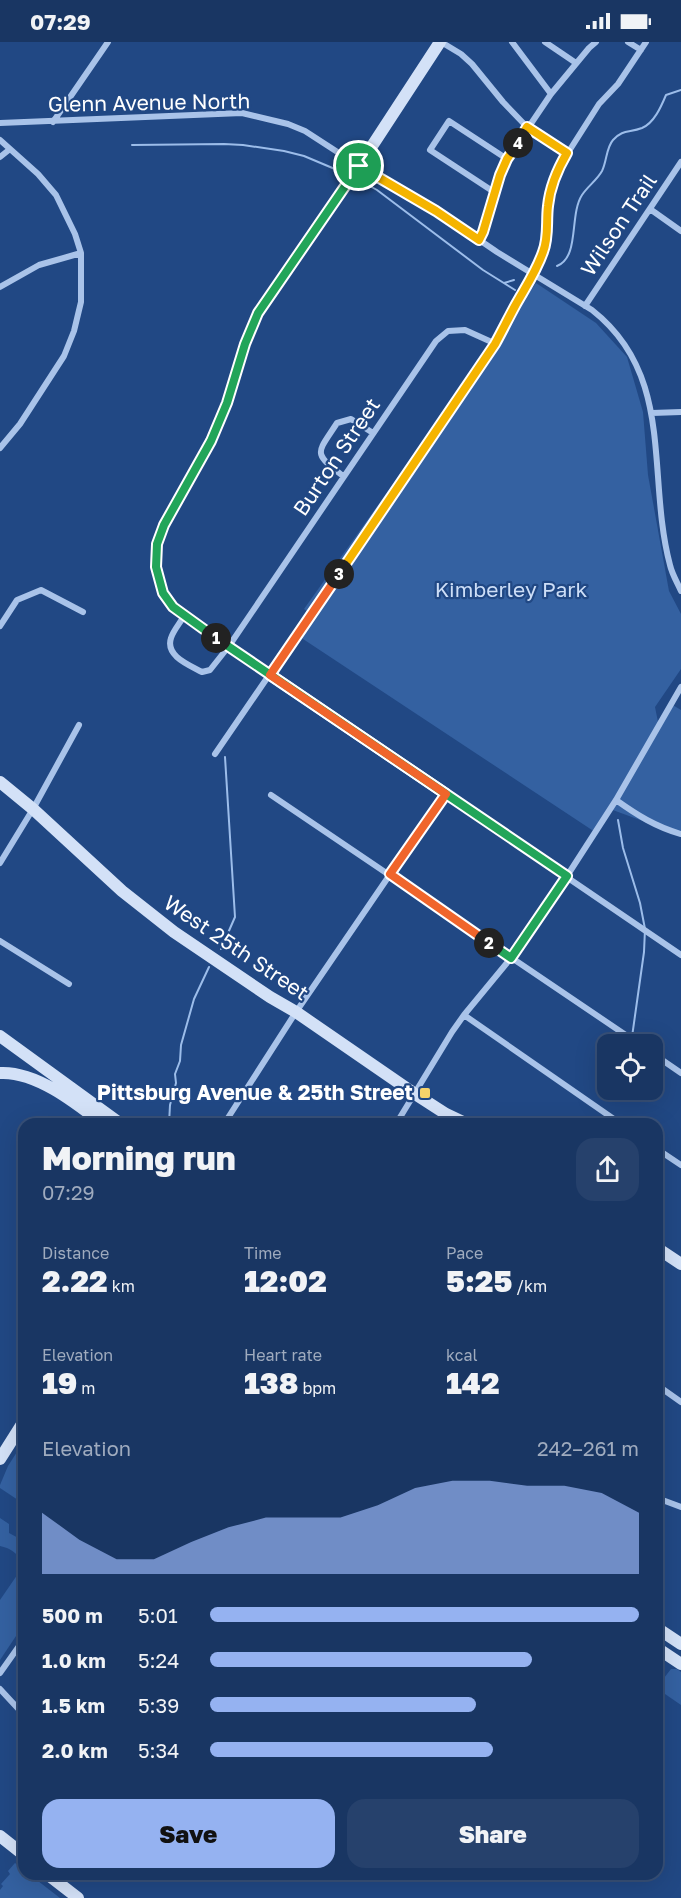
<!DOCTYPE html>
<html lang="en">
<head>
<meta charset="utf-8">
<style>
  body { margin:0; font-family:"Golos Text",sans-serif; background:#26416c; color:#f1f3f6; height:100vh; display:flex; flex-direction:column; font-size:22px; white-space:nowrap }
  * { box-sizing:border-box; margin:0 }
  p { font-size:20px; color:#9fabbe }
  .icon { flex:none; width:33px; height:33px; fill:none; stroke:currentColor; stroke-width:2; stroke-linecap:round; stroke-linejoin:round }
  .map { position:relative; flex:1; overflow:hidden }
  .panel { position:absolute; left:18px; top:1076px; width:645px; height:762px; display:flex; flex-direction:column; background:#193663; border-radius:18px; box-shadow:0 6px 24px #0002,0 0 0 2px #375078 }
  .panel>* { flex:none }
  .controls { position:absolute; left:597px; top:992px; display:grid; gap:12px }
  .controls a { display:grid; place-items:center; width:66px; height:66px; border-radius:12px; background:#193663; box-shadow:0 6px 24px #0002,0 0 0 2px #375078; font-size:30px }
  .pin { position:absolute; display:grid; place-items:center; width:51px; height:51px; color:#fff; margin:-26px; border:3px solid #fff; border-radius:50%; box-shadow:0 2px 6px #0007 }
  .km { position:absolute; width:30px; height:30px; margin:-15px; border-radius:50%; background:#222; color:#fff; font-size:16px; line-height:30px; text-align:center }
  .round { display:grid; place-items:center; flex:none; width:63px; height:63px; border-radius:18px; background:#26416c }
  .overview { display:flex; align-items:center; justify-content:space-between; height:102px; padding:0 24px }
  h1 { font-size:33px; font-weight:800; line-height:45px }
  .figures { display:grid; grid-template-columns:repeat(3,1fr); gap:9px; height:102px; padding:6px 24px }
  .figures div { display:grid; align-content:center }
  .figures b { font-size:30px; font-weight:800 }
  .figures small { font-size:16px; font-weight:400 }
  .figures p { font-size:16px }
  .chart { height:168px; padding:12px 24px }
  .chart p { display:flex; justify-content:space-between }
  .chart svg { width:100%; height:108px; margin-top:6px; fill:#95b2f1; opacity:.7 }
  .cta { display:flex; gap:12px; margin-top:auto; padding:12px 24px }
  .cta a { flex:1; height:69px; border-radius:18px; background:#95b2f1; color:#111; font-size:24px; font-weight:800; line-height:69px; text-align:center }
  .cta a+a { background:#26416c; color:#f1f3f6 }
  ul { padding:0 24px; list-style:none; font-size:20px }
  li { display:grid; grid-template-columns:96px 72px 1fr; align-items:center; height:45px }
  li i { height:15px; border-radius:8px; background:#95b2f1 }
  .status { display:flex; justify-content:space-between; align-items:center; height:42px; padding:0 30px; background:#193663; direction:ltr }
  .status svg { height:16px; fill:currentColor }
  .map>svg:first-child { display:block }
</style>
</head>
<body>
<div class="status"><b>07:29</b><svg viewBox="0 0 49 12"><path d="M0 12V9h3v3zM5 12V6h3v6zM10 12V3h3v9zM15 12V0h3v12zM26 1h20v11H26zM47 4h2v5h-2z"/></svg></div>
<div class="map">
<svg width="681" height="1856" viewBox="0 0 681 1856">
  <rect width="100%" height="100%" fill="#214884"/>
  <path fill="#3461a1" d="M536,241L596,281L627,315L643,370L648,433L669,549L681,572V627L655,665L658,680L671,662L681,668V793L610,767L595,790L300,595L314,574L304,567Z
    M24,1399V1462L0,1446V1443L8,1424Z
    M0,1476L9,1482V1491L24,1499V1515L21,1519C17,1511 10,1506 0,1504Z
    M24,1523V1582L0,1618V1558Z
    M671,1627H677L681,1630V1663L665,1652L662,1657L660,1656L665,1646L664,1636Z
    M15,1821L24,1828V1832H29L60,1856H0V1848L3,1844L1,1842L10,1832L8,1829Z"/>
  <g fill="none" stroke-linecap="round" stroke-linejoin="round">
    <path stroke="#9cbdea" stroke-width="2" d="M132,103L224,102L243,103L284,109L304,114L342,130
      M359,138L377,148L483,228L515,248
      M557,224C580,215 569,173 582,153C588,144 597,138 602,129C607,119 606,106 613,98C623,87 629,91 642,86C654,81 661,65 666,53L681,48
      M504,241L514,238
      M618,778L623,806L640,861L645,887L644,910L631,1002
      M221,907L235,875L225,715
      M169,1082L170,1063L176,1041L175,1032L180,1019L181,1003L194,957L209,925"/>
    <path stroke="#a9c3e9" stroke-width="6" d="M441,0L461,12L472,22L503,60L527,85L567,111
      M512,0L551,52
      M545,0L576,21
      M628,0L641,8
      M53,80L108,0
      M0,81L242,71L288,82L305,89L359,124L437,169L497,210L592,268C676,334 646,433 670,523C672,532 677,540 681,549
      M0,98L38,132L56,153L75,192L81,211V260L74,289L64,314L20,382L0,406
      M0,115L10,107
      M359,124L258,271L245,302L227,361L211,399L164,483L157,502L156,525L163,551L173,565L186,576L681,913
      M494,150L430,108L449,79L507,117
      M650,167L681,189
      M479,198L483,190L500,133L507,117L551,52L589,6L596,0
      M0,245L39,223L81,211
      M585,264L681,120
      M652,371L681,370
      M343,434C312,410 317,412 337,381L351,377L373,391
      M184,574C180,581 173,589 171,596C165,614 189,623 202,630L210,628L229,604L436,299L448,289L465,288L496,302
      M0,584L17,558L41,548L83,570
      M215,712L496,302L515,264L531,239L544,210L547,195V164L551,147L557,128L599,62L618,42L646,0
      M271,753L639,1002
      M616,758C637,773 656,785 681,792
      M0,821L33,767L79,683
      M0,899L69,942
      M464,973L621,1082
      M652,1011L681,1031
      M224,1082L296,970L445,752
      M396,1082L452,990L464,973L511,916L567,834L616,758L681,645
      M657,1107L681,1123
      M657,1343L681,1360
      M657,1456L681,1465
      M0,1631L24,1597
      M0,1647L24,1673"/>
    <path stroke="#d3e1f7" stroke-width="12" d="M359,124L440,0
      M0,740L33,767L122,849L174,890L270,955L296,970L415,1052L446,1072L467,1082
      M0,994L121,1082
      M0,1031C36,1029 76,1061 103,1082
      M657,1206L681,1222
      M0,1417L24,1379
      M657,1586L681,1602
      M657,1606L681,1622
      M0,1794L24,1813
      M47,1832L78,1856"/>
  </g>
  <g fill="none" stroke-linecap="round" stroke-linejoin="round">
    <g stroke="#fff" stroke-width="12">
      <path id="split-1" d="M216,596L173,565L163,551L156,525L157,502L164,483L211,399L227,361L245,302L258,271L359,124"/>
    </g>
    <g stroke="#fff" stroke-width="12">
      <path id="split-2" d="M216,596L567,834L511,916L489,901"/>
    </g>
    <g stroke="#fff" stroke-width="12">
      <path id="split-3" d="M339,532L270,633L446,752L390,832L489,901"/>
    </g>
    <g stroke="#fff" stroke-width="12">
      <path id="split-4" d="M339,532L495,302C502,289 508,277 515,264C525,246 536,230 543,210C549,195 546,180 548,164C550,144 557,128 567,111L527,85L518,101"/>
    </g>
    <g stroke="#fff" stroke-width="12">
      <path id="split-5" d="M359,124L436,169L479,198L483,190L500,133L507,117L518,101"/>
    </g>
    <use href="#split-1" stroke="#22a559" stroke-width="8"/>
    <use href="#split-2" stroke="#22a559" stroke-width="8"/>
    <use href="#split-3" stroke="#f0652b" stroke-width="8"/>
    <use href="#split-4" stroke="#f5b400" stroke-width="8"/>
    <use href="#split-5" stroke="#f5b400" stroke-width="8"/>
  </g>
  <rect fill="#f6d36a" stroke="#214884" stroke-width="2" x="419" y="1045" width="12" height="12" rx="3"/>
  <g text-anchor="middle" stroke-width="4.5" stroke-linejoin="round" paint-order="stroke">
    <g font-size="21" fill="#fff" stroke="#214884">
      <text transform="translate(149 61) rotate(-1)" y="7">Glenn Avenue North</text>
      <text transform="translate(619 183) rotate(-56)" y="7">Wilson Trail</text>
      <text transform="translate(337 415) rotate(-56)" y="7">Burton Street</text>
      <text transform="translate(236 906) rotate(34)" y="7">West 25th Street</text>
    </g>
    <g font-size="21" fill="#cddef7" stroke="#214884">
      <text x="511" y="555">Kimberley Park</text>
    </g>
    <g font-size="21" font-weight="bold" fill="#fff" stroke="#214884" text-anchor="end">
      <text x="413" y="1058">Pittsburg Avenue &amp; 25th Street</text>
    </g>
  </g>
</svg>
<div class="controls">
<a><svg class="icon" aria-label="locate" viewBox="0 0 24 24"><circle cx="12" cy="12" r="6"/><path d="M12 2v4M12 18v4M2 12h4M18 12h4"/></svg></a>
</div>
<div class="pin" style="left:359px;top:124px;background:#1e9e55"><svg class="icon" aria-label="arrive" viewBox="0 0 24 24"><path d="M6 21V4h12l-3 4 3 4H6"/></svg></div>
<b class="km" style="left:216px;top:596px">1</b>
<b class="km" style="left:489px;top:901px">2</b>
<b class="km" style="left:339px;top:532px">3</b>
<b class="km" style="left:518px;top:101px">4</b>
<section class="panel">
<div class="overview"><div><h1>Morning run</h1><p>07:29</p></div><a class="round"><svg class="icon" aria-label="share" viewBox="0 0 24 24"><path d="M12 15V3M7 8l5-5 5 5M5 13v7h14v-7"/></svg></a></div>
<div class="figures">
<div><p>Distance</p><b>2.22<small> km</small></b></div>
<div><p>Time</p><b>12:02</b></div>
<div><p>Pace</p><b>5:25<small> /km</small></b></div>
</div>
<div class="figures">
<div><p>Elevation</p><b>19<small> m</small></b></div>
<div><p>Heart rate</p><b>138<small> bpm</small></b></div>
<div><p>kcal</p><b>142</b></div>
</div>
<div class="chart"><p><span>Elevation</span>242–261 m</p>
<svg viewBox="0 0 160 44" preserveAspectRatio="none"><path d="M0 44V19L10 30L20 38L30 38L40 31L50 25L60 21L70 21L80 21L90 16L100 9L110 6L120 6L130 8L140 8L150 11L160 19V44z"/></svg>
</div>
<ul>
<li><b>500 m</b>5:01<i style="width:100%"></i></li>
<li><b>1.0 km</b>5:24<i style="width:75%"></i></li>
<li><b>1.5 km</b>5:39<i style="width:62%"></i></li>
<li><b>2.0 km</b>5:34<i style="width:66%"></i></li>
</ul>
<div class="cta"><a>Save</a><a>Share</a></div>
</section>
</div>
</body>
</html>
